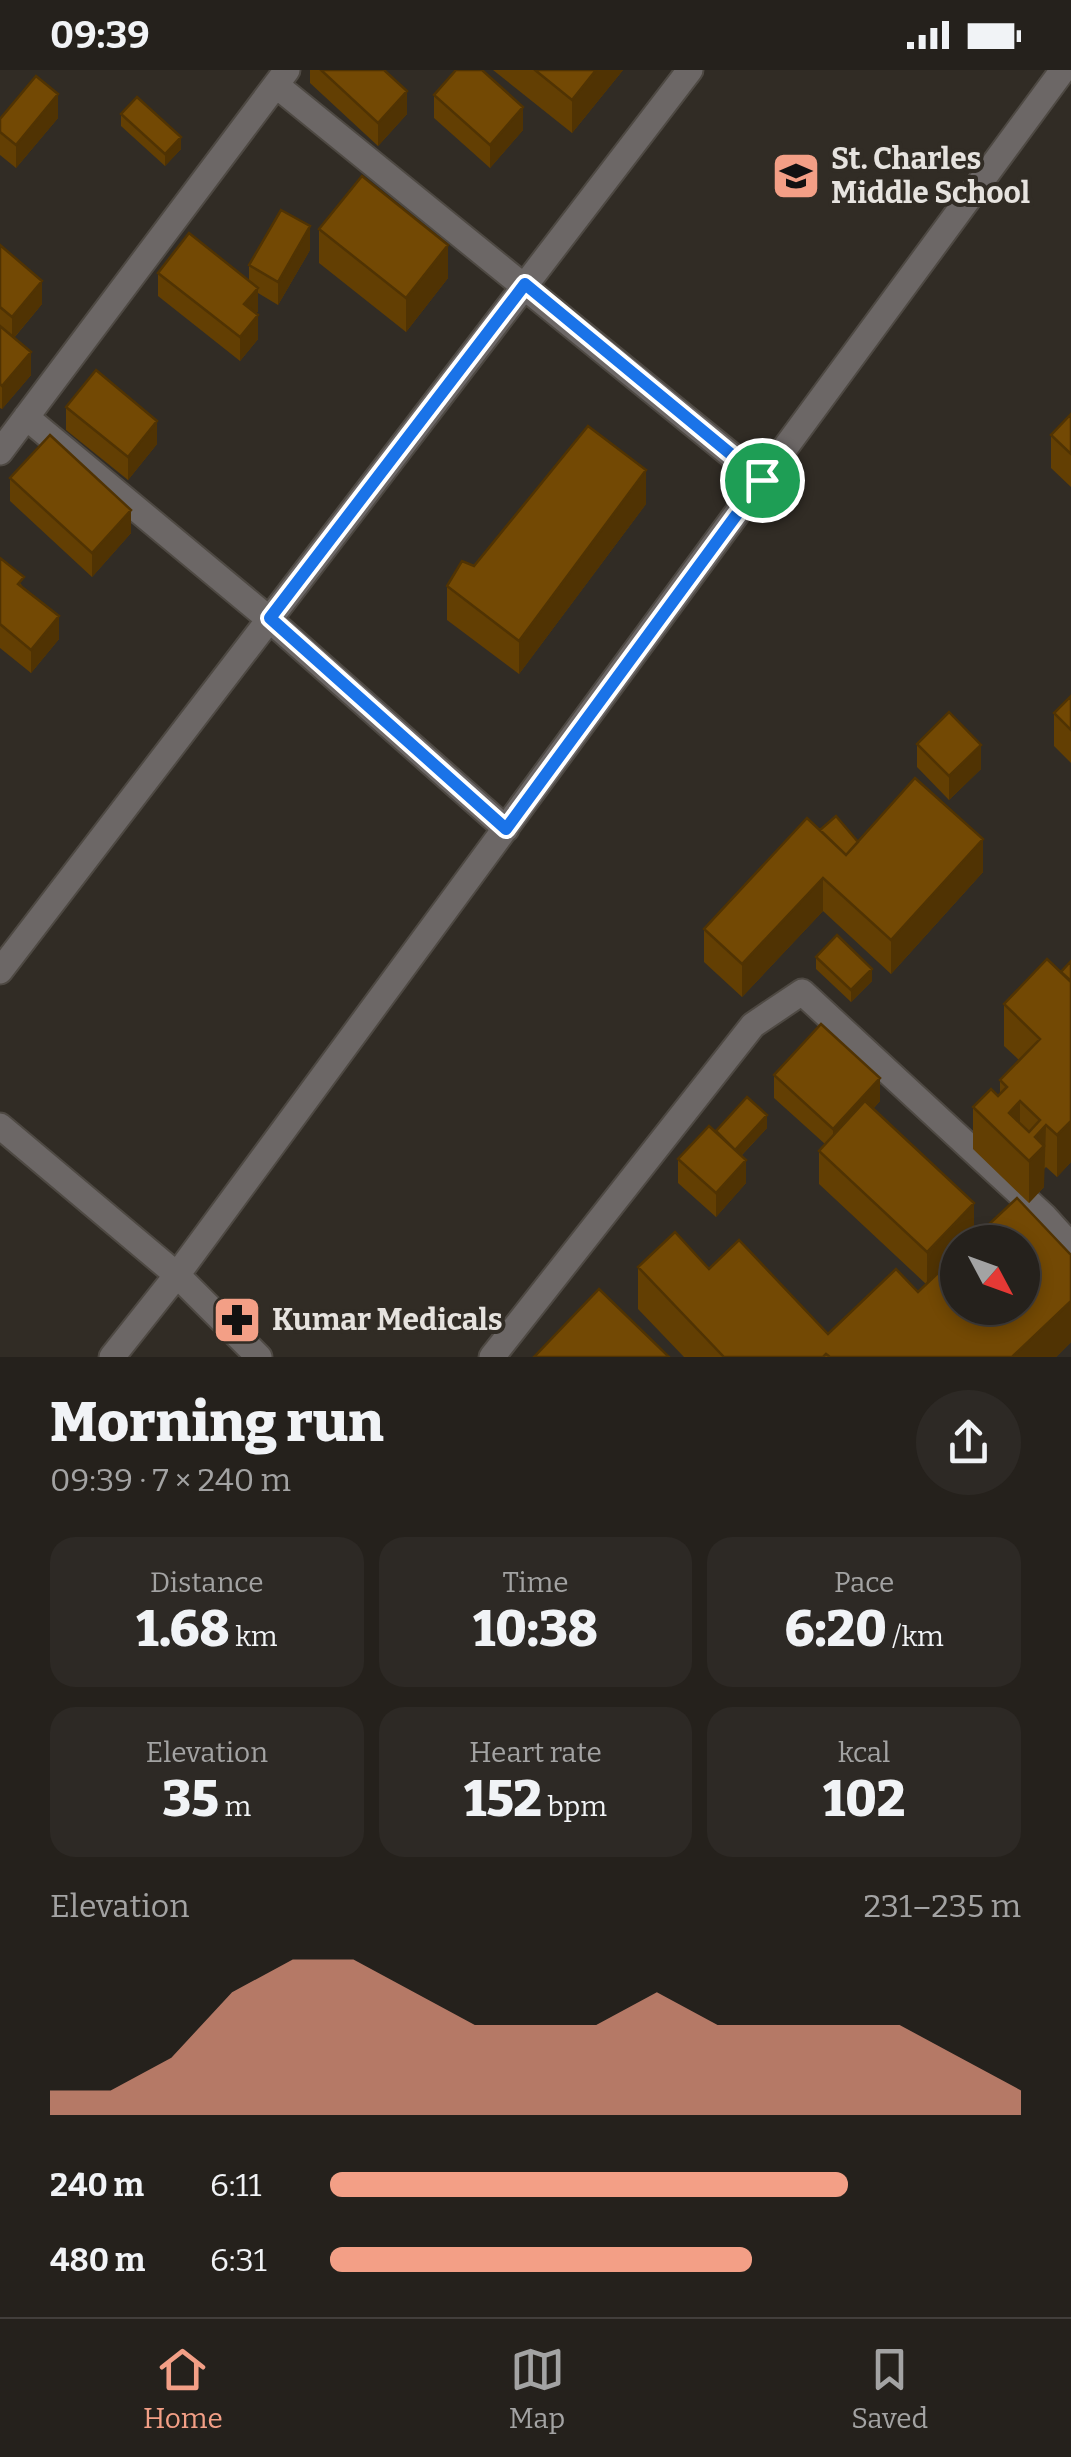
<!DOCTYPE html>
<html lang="en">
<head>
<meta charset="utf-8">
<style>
  body { margin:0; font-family:Bitter,serif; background:#2d2925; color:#f1f3f6; height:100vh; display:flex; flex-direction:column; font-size:38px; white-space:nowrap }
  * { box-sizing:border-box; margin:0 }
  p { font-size:32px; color:#a3a3a3 }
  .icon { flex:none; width:55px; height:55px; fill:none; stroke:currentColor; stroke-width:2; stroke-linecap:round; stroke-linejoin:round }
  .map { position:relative; height:1287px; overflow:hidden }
  .sheet { display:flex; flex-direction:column; background:#25211c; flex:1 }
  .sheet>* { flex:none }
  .needle { width:65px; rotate:131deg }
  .controls { position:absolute; left:940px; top:1155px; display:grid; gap:20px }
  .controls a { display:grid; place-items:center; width:100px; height:100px; border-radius:50%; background:#25211c; box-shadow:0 5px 15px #0003,0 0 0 2px #423e3b; font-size:50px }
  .pin { position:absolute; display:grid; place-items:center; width:85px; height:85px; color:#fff; margin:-42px; border:5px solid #fff; border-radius:50%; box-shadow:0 2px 10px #0007 }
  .round { display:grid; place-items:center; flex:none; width:105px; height:105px; border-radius:52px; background:#2d2925 }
  .overview { display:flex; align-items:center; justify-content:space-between; height:170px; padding:0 50px }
  h1 { font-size:55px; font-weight:800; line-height:75px }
  .figures { display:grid; grid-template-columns:repeat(3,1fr); gap:15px; height:170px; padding:10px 50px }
  .figures div { display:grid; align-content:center; border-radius:25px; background:#2d2925; text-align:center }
  .figures b { font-size:50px; font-weight:800 }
  .figures small { font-size:28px; font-weight:400 }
  .figures p { font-size:28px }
  .chart { height:280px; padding:20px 50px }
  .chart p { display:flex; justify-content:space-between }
  .chart svg { width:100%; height:180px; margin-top:10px; fill:#f39f86; opacity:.7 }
  ul { padding:0 50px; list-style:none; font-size:32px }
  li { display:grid; grid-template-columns:160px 120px 1fr; align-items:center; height:75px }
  li i { height:25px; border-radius:12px; background:#f39f86 }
  .status { display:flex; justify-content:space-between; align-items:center; height:70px; padding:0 50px; background:#25211c; direction:ltr }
  .status svg { height:28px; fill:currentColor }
  .tabs { display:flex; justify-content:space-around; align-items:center; height:140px; border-top:2px solid #423e3b; background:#25211c; font-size:28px; color:#a3a3a3 }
  .tabs a { display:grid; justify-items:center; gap:5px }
  .tabs .active { color:#f39f86 }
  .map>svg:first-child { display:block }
</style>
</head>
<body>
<div class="status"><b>09:39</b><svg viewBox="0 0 49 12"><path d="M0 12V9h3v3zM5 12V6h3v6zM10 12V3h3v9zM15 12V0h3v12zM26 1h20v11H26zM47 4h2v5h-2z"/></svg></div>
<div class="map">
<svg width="1071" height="1287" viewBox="0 0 1071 1287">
  <rect width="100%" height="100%" fill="#312c25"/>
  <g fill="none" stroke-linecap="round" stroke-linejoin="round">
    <g stroke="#4e4943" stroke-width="29">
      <path id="minor" d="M276,15L762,410
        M26,347L269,549L506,759
        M0,382L287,0
        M0,901L690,0
        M0,1056L177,1205L259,1287
        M112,1287L177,1205L1063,0
        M492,1287L753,955L802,922L1045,1147L1071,1176"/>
    </g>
    <use href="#minor" stroke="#6c6766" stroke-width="25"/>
  </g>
  <path fill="#633f03" d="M310,0H384L407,44L378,76L310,13Z
    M493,0H623L572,63Z
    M434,25L523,60L490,98L434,48Z
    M121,44L181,79L165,96L121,56Z
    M58,48L16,98L0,85V49Z
    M319,159L448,208L406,262L319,193Z
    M0,175L42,234L14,268L31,305L2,339L0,338Z
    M310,180L278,235L258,223V241L256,244L258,269L240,291L158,226V203L249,211V195Z
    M66,337L157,374L128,410L66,360Z
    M1071,344V417L1051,398V365Z
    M10,408L131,463L92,507L10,431Z
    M646,434L519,604L447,550V516L474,496Z
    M0,488L24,518L59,569L31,603L0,578Z
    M1071,626V693L1054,676V643Z
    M917,674L981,699L949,730L917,697Z
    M820,760L858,772L983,802L891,904L823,841L742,927L704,892V859Z
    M816,887L872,911L851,932L816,899Z
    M1047,889L1071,1092L1057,1107L1046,1097L1044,1099V1117L1029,1133L973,1079V1037L1000,1025V1010L1019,990L1004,976V934Z
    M774,1005L880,1031L873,1039L974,1166L967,1172H958V1183L945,1196L1071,1272L1056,1287H684L638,1239V1197L709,1199L828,1264L918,1222L926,1214L819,1114V1081L825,1074L774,1028Z
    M767,1058L742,1085L746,1113L716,1147L678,1113V1089L716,1062Z"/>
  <path fill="#503303" d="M596,0H623L572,63V30Z
    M407,21V44L378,76V53Z
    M58,24V48L16,98V75Z
    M523,37V60L490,98V75Z
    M181,67V79L165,96V84Z
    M310,156V180L278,235V212Z
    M448,175V208L406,262V228Z
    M42,211V234L12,270V247Z
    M258,218V241L244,258V234Z
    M258,245V269L240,291V267Z
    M31,282V305L2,339V316Z
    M157,351V374L128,410V387Z
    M646,400V434L519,604V571Z
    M131,440V463L92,507V483Z
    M59,546V569L31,603V580Z
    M981,675V699L949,730V706Z
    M983,769V802L891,904V870Z
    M823,808V841L742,927V894Z
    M872,899V911L851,932V920Z
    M880,1008V1031L833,1082V1059Z
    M1020,1031V1073L1009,1043Z
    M767,1045V1058L735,1092V1080Z
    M1071,1051V1092L1057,1107V1065Z
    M1046,1055L1044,1117L1029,1133V1091L1035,1067Z
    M746,1090V1113L716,1147V1123Z
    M974,1133V1166L967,1172H958V1183L927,1215V1182Z
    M1071,1231V1272L1056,1287H1012Z"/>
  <path fill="#734904" stroke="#503303" stroke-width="2.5" fill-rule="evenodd" d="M321,0H384L407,21L378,53Z
    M456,0H482L523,37L490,75L434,25Z
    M535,0H596L572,30Z
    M36,6L58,24L16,75L0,62V49Z
    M137,27L181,67L165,84L121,44Z
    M362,106L448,175L406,228L319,159Z
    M281,140L310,156L278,212L249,195Z
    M189,163L258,218L244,234L258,245L240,267L158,203Z
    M0,175L42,211L12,247L0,237Z
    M0,256L31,282L2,316L0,314Z
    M96,300L157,351L128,387L66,337Z
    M1071,344V384L1051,365Z
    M588,356L646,400L519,571L447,516L462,491L474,496Z
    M50,365L131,440L92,483L10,408Z
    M0,488L24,507L18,514L59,546L31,580L0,554Z
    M1071,626V660L1054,643Z
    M949,642L981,675L949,706L917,674Z
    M915,708L983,769L891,870L823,808L742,894L704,859L807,748L846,785Z
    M836,746L858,772L846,785L820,760Z
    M837,865L872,899L851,920L816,887Z
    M1047,889L1071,912V1051L1057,1065L1046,1055L1035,1067L1044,1076L1029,1091L973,1037L991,1019L998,1026L1007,1017L1000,1010L1040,969L1004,934ZM1020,1031L1040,1050L1029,1062L1009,1043Z
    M1071,891V911L1061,902Z
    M821,954L880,1008L833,1059L774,1005Z
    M747,1027L767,1045L735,1080L716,1061Z
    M865,1031L974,1133L927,1182L819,1081Z
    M709,1056L746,1090L716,1123L678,1089Z
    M1017,1128L1071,1185V1231L1012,1287H830L826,1284L823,1287H724L638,1197L675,1162L709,1199L739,1170L828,1264L896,1199L918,1222L958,1184V1238H1022V1172H970Z
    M599,1219L669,1287H534Z"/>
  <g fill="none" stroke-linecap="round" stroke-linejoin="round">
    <g stroke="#fff" stroke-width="20">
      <path id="route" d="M525,214L762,410L506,759L270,548Z"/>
    </g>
    <use href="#route" stroke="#1a73e8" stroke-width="12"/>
  </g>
  <defs>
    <g id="school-square" transform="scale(2.5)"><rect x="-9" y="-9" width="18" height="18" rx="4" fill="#f39f86" stroke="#312c25"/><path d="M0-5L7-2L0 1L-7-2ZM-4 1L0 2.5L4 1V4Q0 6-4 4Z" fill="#111"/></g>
    <g id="pharmacy-square" transform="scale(2.5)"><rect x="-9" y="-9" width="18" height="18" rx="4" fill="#f39f86" stroke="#312c25"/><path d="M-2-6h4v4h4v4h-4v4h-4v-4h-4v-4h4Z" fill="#111"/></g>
  </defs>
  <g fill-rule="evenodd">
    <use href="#school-square" x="796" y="106"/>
    <use href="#pharmacy-square" x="237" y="1250"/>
  </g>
  <g text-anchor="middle" stroke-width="8" stroke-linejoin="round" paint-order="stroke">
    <g font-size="30" font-weight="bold" fill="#e6e3df" stroke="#312c25" text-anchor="start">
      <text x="831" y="99">St. Charles<tspan x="831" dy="34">Middle School</tspan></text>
      <text x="272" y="1260">Kumar Medicals</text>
    </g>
  </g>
</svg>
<div class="controls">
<a><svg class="needle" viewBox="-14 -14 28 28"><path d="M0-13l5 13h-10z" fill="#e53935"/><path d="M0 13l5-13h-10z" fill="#a3a3a3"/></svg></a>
</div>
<div class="pin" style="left:762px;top:410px;background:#1e9e55"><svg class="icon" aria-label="arrive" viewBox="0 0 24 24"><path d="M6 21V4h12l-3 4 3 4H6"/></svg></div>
</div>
<section class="sheet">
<div class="overview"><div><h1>Morning run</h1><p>09:39 · 7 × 240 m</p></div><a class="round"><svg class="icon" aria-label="share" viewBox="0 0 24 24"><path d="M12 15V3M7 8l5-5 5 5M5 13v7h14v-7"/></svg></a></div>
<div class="figures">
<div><p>Distance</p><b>1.68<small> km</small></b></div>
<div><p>Time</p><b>10:38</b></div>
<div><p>Pace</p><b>6:20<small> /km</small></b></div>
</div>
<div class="figures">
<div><p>Elevation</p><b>35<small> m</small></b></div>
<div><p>Heart rate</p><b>152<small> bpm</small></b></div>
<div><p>kcal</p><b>102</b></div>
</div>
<div class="chart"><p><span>Elevation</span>231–235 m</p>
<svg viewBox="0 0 160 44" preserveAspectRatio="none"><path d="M0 44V38L10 38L20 30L30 14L40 6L50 6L60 14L70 22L80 22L90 22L100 14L110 22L120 22L130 22L140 22L150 30L160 38V44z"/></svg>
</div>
<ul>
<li><b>240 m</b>6:11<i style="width:75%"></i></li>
<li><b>480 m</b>6:31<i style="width:61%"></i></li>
</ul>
</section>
<nav class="tabs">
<a class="active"><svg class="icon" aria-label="home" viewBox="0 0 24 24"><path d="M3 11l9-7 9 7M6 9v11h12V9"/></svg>Home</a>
<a><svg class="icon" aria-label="map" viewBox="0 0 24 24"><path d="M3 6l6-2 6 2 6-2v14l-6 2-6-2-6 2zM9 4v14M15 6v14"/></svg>Map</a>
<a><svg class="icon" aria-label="saved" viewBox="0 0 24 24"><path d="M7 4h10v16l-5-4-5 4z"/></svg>Saved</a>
</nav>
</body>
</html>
